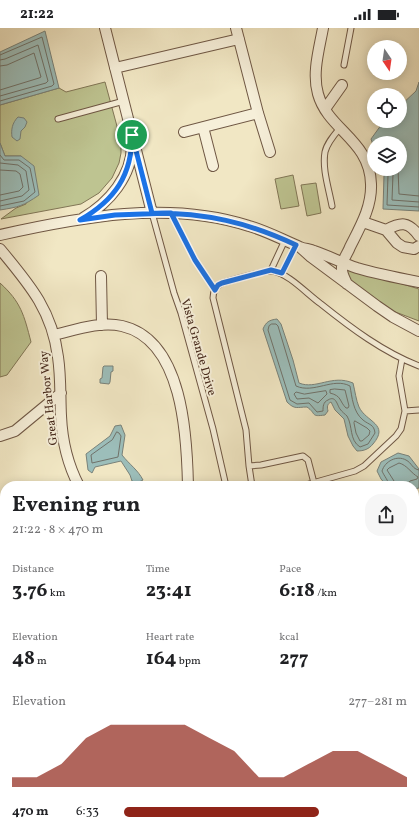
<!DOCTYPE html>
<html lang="en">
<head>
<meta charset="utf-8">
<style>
  body { margin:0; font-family:Vollkorn,serif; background:#f6f6f6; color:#202124; height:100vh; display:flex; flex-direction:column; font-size:15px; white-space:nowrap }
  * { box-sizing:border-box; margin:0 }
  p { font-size:13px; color:#757577 }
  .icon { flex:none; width:22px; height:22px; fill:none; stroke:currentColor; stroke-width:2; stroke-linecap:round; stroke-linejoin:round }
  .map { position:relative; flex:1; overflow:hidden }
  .panel { position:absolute; left:0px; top:453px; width:419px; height:354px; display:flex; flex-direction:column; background:#fff; border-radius:16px 16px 0 0; box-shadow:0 2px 10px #0003 }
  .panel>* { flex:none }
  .needle { width:26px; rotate:167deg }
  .tools { position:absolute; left:367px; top:12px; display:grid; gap:8px }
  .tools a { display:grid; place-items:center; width:40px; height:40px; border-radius:50%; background:#fff; box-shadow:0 2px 10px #0003; font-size:20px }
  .pin { position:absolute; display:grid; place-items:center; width:34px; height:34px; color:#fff; margin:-17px; border:2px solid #fff; border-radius:50%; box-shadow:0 1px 4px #0007 }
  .round { display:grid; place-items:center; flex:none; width:42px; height:42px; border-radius:16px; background:#f6f6f6 }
  .headline { display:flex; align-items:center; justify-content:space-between; height:68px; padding:0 12px }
  h1 { font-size:22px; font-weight:700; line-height:30px }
  .stats { display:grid; grid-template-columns:repeat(3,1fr); gap:6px; height:68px; padding:4px 12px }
  .stats div { display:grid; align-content:center }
  .stats b { font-size:20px; font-weight:700 }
  .stats small { font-size:11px; font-weight:400 }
  .stats p { font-size:11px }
  .chart { height:112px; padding:8px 12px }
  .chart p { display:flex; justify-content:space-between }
  .chart svg { width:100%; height:72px; margin-top:4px; fill:#8f2418; opacity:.7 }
  ul { padding:0 12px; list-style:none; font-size:13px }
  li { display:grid; grid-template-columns:64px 48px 1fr; align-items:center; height:30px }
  li i { height:10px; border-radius:5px; background:#8f2418 }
  .status { display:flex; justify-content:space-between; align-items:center; height:28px; padding:0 20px; background:#fff; direction:ltr }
  .status svg { height:11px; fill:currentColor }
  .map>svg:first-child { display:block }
</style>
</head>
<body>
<div class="status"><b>21:22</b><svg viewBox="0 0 49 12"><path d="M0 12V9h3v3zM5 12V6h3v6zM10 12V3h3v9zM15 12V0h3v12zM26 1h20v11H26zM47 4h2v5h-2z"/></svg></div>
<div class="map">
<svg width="419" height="807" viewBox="0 0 419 807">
  <rect width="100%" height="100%" fill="#f1e7c4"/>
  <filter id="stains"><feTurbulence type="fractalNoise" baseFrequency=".005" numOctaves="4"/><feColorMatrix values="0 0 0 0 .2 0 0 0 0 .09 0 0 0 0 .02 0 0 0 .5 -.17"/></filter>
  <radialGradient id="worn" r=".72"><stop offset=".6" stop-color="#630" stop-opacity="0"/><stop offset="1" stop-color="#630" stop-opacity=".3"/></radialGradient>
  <path fill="#bec491" stroke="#817656" d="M105,54L121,113V125L119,135L112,150L99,165L81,176L1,191L16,180L26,176L21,128H5L0,115V77L59,60L66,64Z
    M293,147L299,178L281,181L275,151Z
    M316,155L321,185L307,188L301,157Z
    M346,239L419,261V293L385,280L354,257L347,247Z
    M0,255C21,274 24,287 31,314L7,347L0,349Z"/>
  <path fill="#9cbeba" stroke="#79827a" d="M45,3L59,60L0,77V24Z
    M419,54V183L383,181L384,147L382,141H400V115H374V120L371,111L384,93H400V78L416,63Z
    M18,89L24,90L27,94L25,99L21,103L20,111L17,113L12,109C11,102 12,95 18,89Z
    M0,115L5,128H21L34,138L39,167C23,178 19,179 0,182Z
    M277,291L281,296L293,332L299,355C316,362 332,346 353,355C355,363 356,372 359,379C366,394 390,396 373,416C369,421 364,423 357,423L353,418L348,408L344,391L335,382L331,374C327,376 327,379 328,383L325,387C310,389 317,386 307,379C297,379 295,382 287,374L263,301C266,294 269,292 277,291Z
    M104,338H113V343L111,344L110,354L109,356L100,355V351L102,350L103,339Z
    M121,397L125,407L122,427C129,436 138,442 143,452L137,455L132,453L130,447L121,433L95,439L92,445L88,442L86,426L110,408L115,398Z
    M398,425L409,428L419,441V460L414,461V458H387L381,451L377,443L381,434Z"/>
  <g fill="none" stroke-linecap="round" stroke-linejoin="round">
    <path stroke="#70726a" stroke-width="1" d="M0,27L42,9L54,56L52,58L0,73
      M0,32L5,31L38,17L48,53L46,55L0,68
      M0,38L7,37L34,25L41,49L39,50L0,62
      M0,127L4,132H19L30,140L35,164L24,173L0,178
      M0,135L18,137L26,143L29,162L22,168L0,173
      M386,141L388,147L387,177L419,179
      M391,141L393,146L392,172L419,174
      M398,141L399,166L419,168
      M0,142L16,143L20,146L23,159L19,163L0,167
      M272,296H276L278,298L296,358C314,366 333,349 350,358C352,369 353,384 363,392C369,397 374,396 375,405L368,416L360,419C349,412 353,398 347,388C345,386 342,384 340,381C337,377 336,367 328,372C323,374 323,379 323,383L317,384L309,375L297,376L290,372L268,302L269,298Z
      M335,361L345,362L349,378L348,380H346C339,373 342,368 330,365V362Z
      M326,363L327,366L318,375L309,370L297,371L294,366L296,364L304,366Z
      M355,393L367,400L370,403L369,407L362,413H360L356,405L354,395Z
      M117,404L119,405L121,408L118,429L92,435L91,427L112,412Z
      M389,458C389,453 384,448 382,443C385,433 397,427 406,432C412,435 412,441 419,442
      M395,458L394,453L387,442L389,440L399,435C407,437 411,445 418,449L417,451L410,453L406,458"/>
    <g stroke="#6f5744" stroke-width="7">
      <path id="service" d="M344,37L351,0
        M58,91L124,73
        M332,178C329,161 322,141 325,124C327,115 334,107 340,100
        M152,185L174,265L181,285L213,401L226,458
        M271,242L285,212
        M282,245L296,217
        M405,383L419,382
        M249,438L261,437L303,428L308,432L314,455
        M252,458L249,438L246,402L213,270C213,263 216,258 222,255C232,252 266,242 273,243C289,246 307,266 321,276C351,300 383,324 419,338
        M302,458L355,443L364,438L396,408L401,401L405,383L399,348L402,331
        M414,514L419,536L414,537
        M414,645H419
        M34,807L56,802"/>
    </g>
    <g stroke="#6f5744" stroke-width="12">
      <path id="minor" d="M105,0L152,185
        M236,0L258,85L270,124
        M323,0C319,22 312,45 318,66C328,102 370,112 371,156C372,179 360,199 350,219C348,225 342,232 342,239C341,245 345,251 347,256
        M115,40L239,11
        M325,81L342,57
        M203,99L213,138
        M184,104L258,85
        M83,190C109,175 132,148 132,117
        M363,194L386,202L397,215L403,219L414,221L419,218
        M386,202C401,194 408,193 419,208
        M0,207C80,189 169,172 249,198C267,203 283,212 300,219C304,221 310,221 314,223C329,228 342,235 357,240C377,246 398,250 419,254
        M301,220L311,229L377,278L393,289L419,303
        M0,221C29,256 52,282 58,329C61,349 60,368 61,388C62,411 68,437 79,458
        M101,248L102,297
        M54,307C75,302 100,293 122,298C183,312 187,408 188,458
        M0,408L15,403L61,365
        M0,475L5,479
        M308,802L309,807"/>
    </g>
    <path stroke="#44271a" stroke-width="1.5" stroke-dasharray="3 2" stroke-linecap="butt" d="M175,194L195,232L211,257"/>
    <use href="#service" stroke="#f6efd9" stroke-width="5"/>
    <use href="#minor" stroke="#f6efd9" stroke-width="10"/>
  </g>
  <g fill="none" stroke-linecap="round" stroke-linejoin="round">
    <g stroke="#fff" stroke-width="8">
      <path id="route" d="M132,107C132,147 115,172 80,192L115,187L171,185L195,232L215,262L218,257L222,255L271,242L282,245L296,217C247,194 206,185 152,185L132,107"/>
    </g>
    <use href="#route" stroke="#1a73e8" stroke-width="5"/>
  </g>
  <g text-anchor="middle" stroke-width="4" stroke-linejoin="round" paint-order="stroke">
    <g font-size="12" fill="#44271a" stroke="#f6efd9">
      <text transform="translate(199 319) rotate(74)" y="4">Vista Grande Drive</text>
      <text transform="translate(48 370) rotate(-96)" y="4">Great Harbor Way</text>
    </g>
  </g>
  <rect width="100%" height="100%" filter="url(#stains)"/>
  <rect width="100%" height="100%" fill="url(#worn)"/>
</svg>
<div class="tools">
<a><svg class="needle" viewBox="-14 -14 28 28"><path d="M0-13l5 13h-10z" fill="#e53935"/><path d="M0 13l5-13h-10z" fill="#757577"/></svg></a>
<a><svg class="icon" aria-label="locate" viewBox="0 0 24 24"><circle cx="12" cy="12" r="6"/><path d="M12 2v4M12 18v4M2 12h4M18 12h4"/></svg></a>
<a><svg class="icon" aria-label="layers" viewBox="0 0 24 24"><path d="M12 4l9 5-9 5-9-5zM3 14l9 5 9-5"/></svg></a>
</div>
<div class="pin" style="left:132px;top:107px;background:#1e9e55"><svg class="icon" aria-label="arrive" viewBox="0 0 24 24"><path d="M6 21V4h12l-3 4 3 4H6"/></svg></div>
<section class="panel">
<div class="headline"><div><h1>Evening run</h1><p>21:22 · 8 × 470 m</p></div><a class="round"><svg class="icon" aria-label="share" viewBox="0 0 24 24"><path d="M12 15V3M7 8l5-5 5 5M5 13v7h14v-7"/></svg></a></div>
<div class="stats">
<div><p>Distance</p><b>3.76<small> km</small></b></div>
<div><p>Time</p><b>23:41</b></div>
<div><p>Pace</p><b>6:18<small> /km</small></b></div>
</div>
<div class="stats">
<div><p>Elevation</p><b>48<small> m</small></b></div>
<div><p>Heart rate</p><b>164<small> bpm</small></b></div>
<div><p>kcal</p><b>277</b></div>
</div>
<div class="chart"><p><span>Elevation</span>277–281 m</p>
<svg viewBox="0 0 160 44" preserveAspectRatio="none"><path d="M0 44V38L10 38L20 30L30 14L40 6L50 6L60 6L70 6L80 14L90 22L100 38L110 38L120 30L130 22L140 22L150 30L160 38V44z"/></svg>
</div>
<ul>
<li><b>470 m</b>6:33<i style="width:69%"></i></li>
</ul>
</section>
</div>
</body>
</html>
